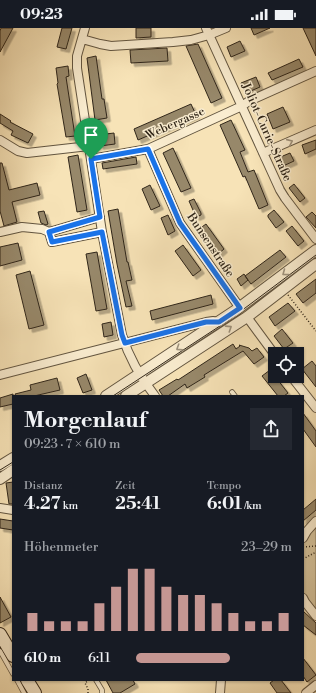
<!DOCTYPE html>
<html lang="de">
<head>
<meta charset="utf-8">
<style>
  body { margin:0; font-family:"Libre Bodoni",serif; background:#242831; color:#f1f3f6; height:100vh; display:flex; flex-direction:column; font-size:15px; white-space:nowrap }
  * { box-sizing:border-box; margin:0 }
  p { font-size:13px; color:#9ea1a6 }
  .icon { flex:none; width:22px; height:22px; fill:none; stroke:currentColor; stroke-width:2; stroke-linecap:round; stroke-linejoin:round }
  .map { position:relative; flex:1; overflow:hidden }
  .panel { position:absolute; left:12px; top:367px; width:292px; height:286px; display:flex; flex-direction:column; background:#171b24; border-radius:0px; box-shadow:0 1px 3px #0004 }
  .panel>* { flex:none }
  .buttons { position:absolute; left:268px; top:319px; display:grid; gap:8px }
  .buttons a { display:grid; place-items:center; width:36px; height:36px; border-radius:0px; background:#171b24; box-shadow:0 1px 3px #0004; font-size:20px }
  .pin { position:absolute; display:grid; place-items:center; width:34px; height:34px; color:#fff; margin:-41px -17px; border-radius:50% 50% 50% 0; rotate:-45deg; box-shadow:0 0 4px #0007 }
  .pin .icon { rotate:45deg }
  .round { display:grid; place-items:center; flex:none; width:42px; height:42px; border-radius:0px; background:#242831 }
  .headline { display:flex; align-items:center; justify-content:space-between; height:68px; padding:0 12px }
  h1 { font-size:22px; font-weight:800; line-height:30px }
  .stats { display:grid; grid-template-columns:repeat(3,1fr); gap:6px; height:68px; padding:4px 12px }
  .stats div { display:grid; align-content:center }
  .stats b { font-size:17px; font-weight:800 }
  .stats small { font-size:11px; font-weight:400 }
  .stats p { font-size:11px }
  .chart { height:112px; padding:8px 12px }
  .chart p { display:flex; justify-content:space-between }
  .chart svg { width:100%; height:72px; margin-top:4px; stroke:#c59692; stroke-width:6 }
  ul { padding:0 12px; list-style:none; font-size:13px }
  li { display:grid; grid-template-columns:64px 48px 1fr; align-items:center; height:30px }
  li i { height:10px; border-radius:5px; background:#c59692 }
  .status { display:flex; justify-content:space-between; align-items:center; height:28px; padding:0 20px; background:#171b24; direction:ltr }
  .status svg { height:11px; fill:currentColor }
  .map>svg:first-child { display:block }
</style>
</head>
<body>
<div class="status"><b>09:23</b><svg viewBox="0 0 49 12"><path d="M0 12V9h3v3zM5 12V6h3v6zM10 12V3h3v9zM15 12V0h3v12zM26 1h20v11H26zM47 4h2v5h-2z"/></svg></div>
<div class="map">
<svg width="316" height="665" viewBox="0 0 316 665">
  <defs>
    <filter id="shadow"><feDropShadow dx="3.5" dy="3.5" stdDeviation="0" flood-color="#0004"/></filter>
  </defs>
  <rect width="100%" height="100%" fill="#f7e3b7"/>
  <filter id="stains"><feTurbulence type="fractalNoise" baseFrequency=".005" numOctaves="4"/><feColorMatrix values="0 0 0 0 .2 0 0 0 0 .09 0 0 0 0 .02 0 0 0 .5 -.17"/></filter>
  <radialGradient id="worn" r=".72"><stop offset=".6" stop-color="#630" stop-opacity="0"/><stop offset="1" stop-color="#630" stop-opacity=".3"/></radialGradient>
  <path fill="#d5c39c" stroke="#82745a" d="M316,494V587L303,570V510Z"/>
  <path fill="#97886b" stroke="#302619" filter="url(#shadow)" d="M1,0H13L0,24V3Z
    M62,0H72L66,21L57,19Z
    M136,0H151V9L136,10Z
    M251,0H270L254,7Z
    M303,0H316V28Z
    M240,13L245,23L231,29L227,19Z
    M198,16L222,70L211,75L186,18Z
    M167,20L168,33L131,35L130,22Z
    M96,28L102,71H104L107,90L95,92L87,30Z
    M299,31L303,39L272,52L268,45Z
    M68,38L69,48L66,49L75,108L66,109L57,56L58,55L56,40Z
    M256,49L260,59L246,65L241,55Z
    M191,76L196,87L138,112L134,101Z
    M283,79L290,94L273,101L267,86Z
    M0,86L11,93L10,94L33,106L28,115L11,107L13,103L0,95Z
    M231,92L245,122L240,124L248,144L254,142L268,177L259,181L245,148L243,149L220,97Z
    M114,105L115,116L100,118L98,107Z
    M316,112V121L305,126L302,117Z
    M173,120L191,160L181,164L163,125Z
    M290,125L294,133L281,139L278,130Z
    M78,127L87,182L77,184L68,129Z
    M136,129L137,136L103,141L102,135Z
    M0,135H2L9,162L37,155L40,167L12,174L17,194L4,198L0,183Z
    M294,156L305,170L300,174L289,160Z
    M150,157L160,178L151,182L142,161Z
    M194,171L201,185V187L196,189L189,173Z
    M118,181L127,234H128L132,252L126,253L132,278L126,279L117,236L108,183Z
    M274,182L284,194L276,200L268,189V187Z
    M44,183L48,196L46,197L41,195L38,184Z
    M312,184L316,188V200L306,189Z
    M168,187L175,203L168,207L161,190Z
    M206,196L224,221L217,227L199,201Z
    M292,198L304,213L298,218L286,203Z
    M18,215L22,232L0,238V219Z
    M183,217L201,242L193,248L175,223Z
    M280,222L286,229L251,256L245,248Z
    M97,224L107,281L96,283L86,226Z
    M30,243L44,297L29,301L16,247Z
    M244,246L248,252L241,258L237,251Z
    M316,251V265L303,275L296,266Z
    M211,267L213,276L152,292L150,283Z
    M288,275L295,283L275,298L269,289Z
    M111,294L113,307L104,309L102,296Z
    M282,301L293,315L284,321L274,308Z
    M233,316L236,321L240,318L239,317L249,320L252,323L257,320L264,329L254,336L243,323L204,347L205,349L187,360L185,356L168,368H163L159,362L177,351L178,352Z
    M312,333L316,338V359L302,341Z
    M270,342L288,365L284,368H278L262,348Z
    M86,346L92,362L83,365L77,350Z
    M57,350L60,362L34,368H16L15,366L31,362L30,357Z
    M13,366V376L0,379V370Z
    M303,385L316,403V419L303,401Z
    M13,454V476H9L6,455Z
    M316,471V482L303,493V482Z
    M0,491L13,493V502L0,500Z
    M0,569L11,589L0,595Z
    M303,583L316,595V607L303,597Z
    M303,630L316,647L307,654L303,648Z
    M106,652H133L135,656L120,665H113Z
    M274,652H281L291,665H277L270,655Z"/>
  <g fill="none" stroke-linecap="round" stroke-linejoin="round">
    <g stroke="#625540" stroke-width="5.5">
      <path id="service" d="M232,364L235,368
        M0,623L13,646
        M17,652L24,665
        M96,652L102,662V665"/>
    </g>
    <g stroke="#625540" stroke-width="10">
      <path id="minor" d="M85,0L77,28V40L102,204L122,307C129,330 140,349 155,368
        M206,0L280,162L285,170L316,211
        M82,11L100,16L111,18L173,14L191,12L209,7L226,0
        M0,112L18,123L27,125L89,118
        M148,121L180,195L240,280
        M263,125L316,102
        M91,131L148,121L242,78L249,73L316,43
        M0,204L22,199L42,201L49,204L52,214L102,204
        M49,204L100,189
        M247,289L275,327
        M0,347L206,294L213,293L219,294
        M291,348L316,380
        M0,480L13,482
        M303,510L307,503L316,493
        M303,570L305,574L316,588
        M220,665L221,652
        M306,665L316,657"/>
    </g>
    <g stroke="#625540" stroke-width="12">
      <path id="tertiary" d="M106,368L236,282L316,222
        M126,368L247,289L316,236
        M0,438L13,430
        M0,451L13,442"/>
    </g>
    <g stroke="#302619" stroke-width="14">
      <path id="secondary" d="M0,606L13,628
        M27,652L35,665"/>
    </g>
    <path stroke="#302619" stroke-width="1.5" stroke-dasharray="1 2" stroke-linecap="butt" d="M288,267L316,303
      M303,519L316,518
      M303,531L316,524
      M88,665V661L85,655L89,652"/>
    <use href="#service" stroke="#faedd0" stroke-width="4"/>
    <use href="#minor" stroke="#faedd0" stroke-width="8"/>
    <use href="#tertiary" stroke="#faedd0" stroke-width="10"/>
    <use href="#secondary" stroke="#faedd0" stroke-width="12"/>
    <path stroke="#302619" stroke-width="1" d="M113,368L229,292L316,227
      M0,442L13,434"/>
  </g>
  <defs><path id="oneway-chevron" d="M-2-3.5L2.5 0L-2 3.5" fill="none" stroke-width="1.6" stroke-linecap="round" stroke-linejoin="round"/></defs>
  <g stroke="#9f937e">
    <use href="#oneway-chevron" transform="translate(290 114) rotate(-24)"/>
    <use href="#oneway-chevron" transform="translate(285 245) rotate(143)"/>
    <use href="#oneway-chevron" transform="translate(229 300) rotate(-33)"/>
    <use href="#oneway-chevron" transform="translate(179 320) rotate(147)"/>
  </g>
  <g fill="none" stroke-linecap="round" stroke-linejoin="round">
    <g stroke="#fff" stroke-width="8">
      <path id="route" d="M148,121L180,195L240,280L219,294H206L125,315L122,307L102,204L52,214L49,204L100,189L91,131Z"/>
    </g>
    <use href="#route" stroke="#1a73e8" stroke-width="5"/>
  </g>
  <g text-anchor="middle" stroke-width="3" stroke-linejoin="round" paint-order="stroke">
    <g font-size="12" fill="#302619" stroke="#faedd0">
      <text transform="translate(175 95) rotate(-24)" y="4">Webergasse</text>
      <text transform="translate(267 104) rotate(66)" y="4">Joliot-Curie-Straße</text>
      <text transform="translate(211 217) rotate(56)" y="4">Bunsenstraße</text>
    </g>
  </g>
  <rect width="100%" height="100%" filter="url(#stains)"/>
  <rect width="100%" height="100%" fill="url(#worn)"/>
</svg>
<div class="buttons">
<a><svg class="icon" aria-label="locate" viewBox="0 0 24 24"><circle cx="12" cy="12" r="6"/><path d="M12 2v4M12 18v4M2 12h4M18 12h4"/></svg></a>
</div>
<div class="pin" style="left:91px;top:131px;background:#1e9e55"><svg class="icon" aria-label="arrive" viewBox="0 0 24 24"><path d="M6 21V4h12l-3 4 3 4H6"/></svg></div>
<section class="panel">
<div class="headline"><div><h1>Morgenlauf</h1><p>09:23 · 7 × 610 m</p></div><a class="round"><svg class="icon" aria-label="share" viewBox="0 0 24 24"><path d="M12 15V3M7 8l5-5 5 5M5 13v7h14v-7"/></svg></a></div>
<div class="stats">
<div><p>Distanz</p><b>4.27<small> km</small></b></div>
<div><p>Zeit</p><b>25:41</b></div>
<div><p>Tempo</p><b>6:01<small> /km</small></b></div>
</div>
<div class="chart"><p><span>Höhenmeter</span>23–29 m</p>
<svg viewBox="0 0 160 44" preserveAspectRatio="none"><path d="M5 44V33M15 44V38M25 44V38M35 44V38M45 44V27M55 44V17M65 44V6M75 44V6M85 44V17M95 44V22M105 44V22M115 44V27M125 44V33M135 44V38M145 44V38M155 44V33"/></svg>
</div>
<ul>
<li><b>610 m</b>6:11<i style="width:60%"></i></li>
</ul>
</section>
</div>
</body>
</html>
